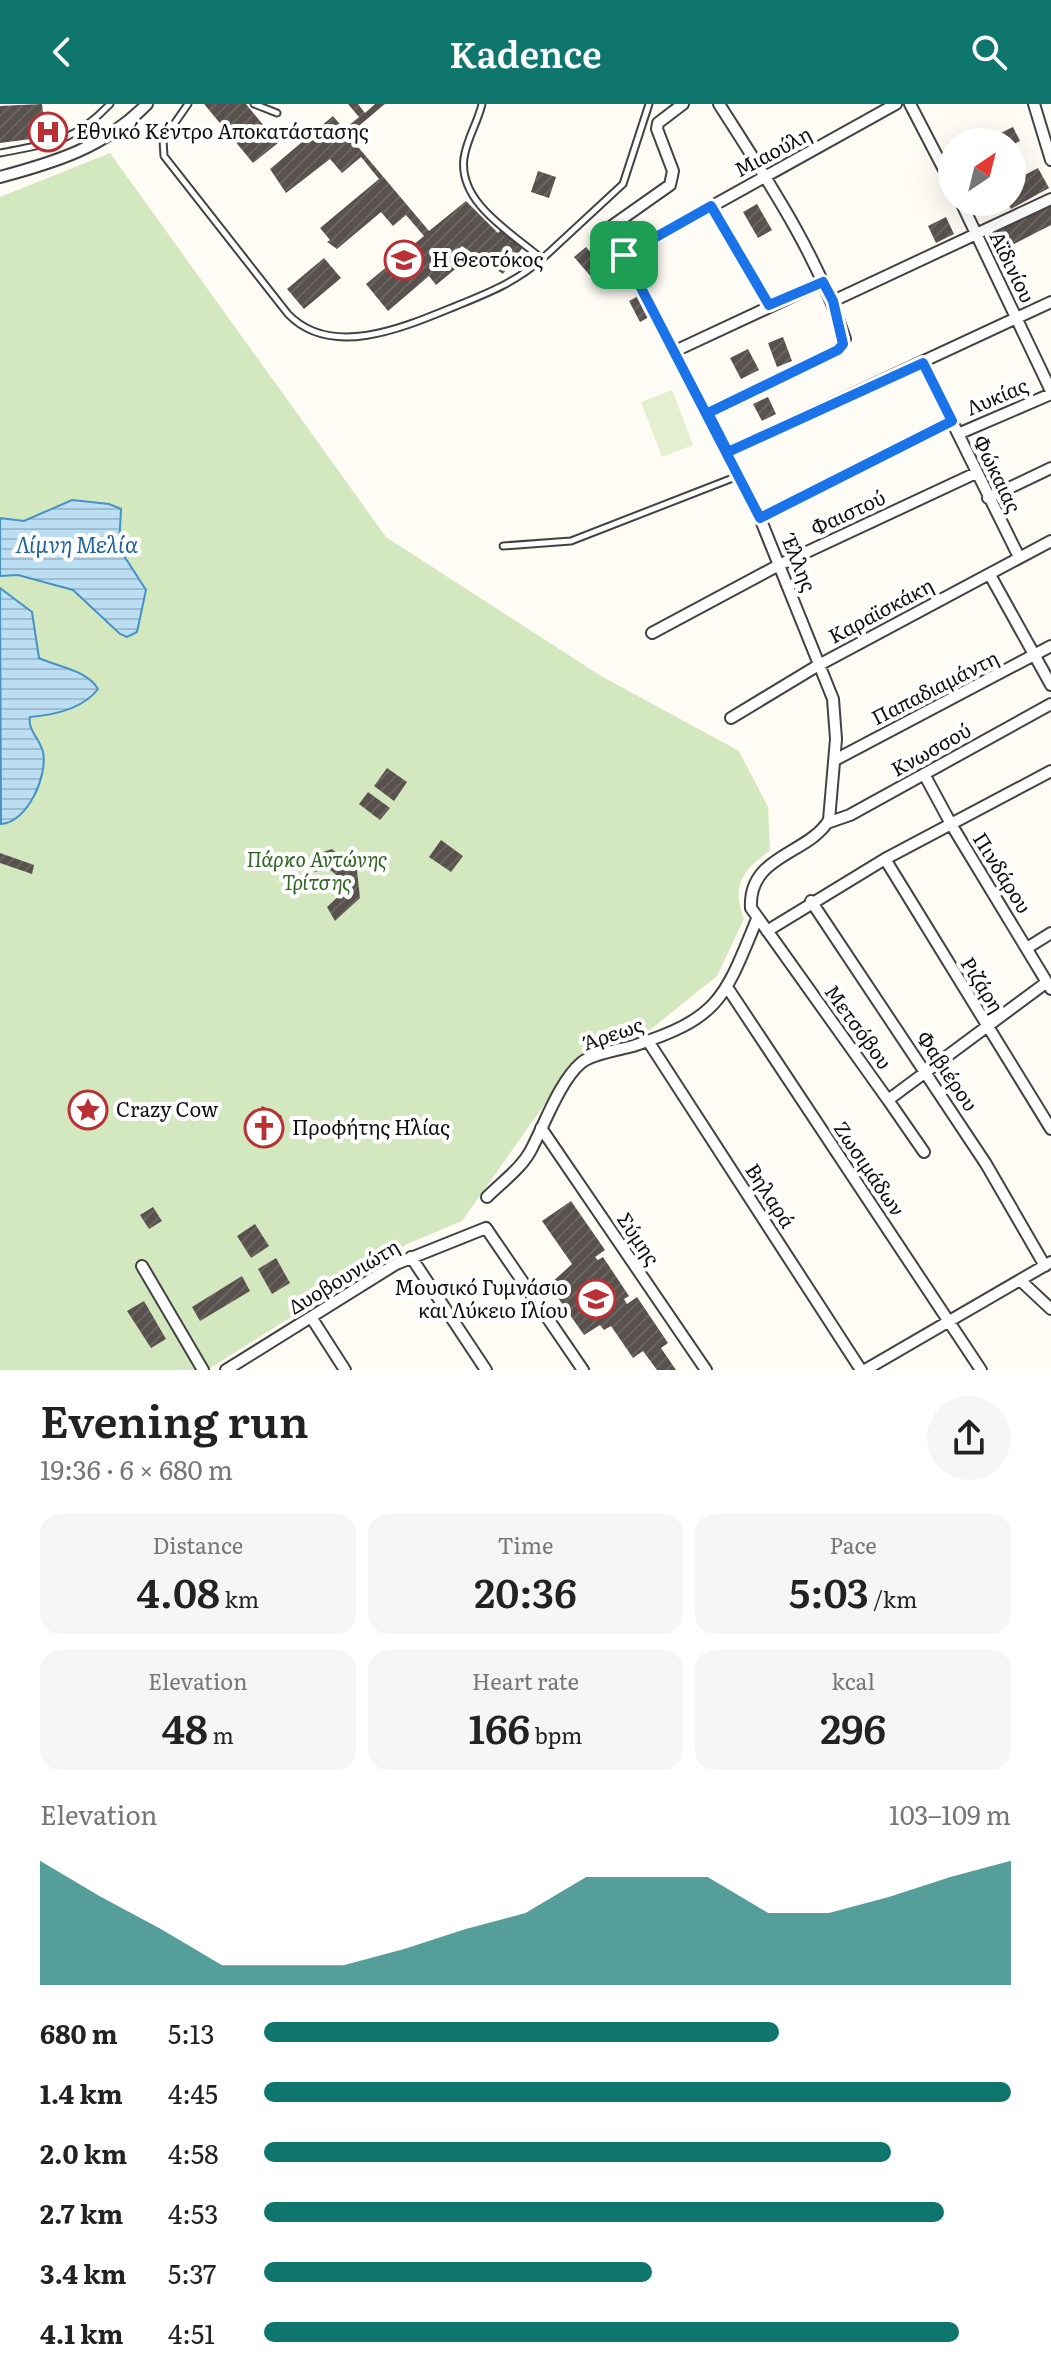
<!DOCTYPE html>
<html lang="en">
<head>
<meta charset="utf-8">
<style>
  body { margin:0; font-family:Literata,serif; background:#f6f6f6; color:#222; height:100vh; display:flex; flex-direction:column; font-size:30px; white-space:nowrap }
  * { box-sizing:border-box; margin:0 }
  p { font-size:26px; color:#767676 }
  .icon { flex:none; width:44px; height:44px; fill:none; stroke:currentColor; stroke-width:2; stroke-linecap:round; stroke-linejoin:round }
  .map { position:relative; height:1266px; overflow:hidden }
  .side { display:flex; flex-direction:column; background:#fff; flex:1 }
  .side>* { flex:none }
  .needle { width:52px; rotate:35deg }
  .fabs { position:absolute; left:938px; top:24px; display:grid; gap:16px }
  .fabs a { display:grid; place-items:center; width:88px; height:88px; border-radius:50%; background:#fff; box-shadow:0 8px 32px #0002; font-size:40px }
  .pin { position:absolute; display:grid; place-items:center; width:68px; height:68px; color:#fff; margin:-34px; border-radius:16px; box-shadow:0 4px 12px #0006 }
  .round { display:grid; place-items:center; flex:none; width:84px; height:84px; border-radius:42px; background:#f6f6f6 }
  .head { display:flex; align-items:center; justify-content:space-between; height:136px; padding:0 40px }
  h1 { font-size:44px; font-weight:600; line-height:60px }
  .stats { display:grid; grid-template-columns:repeat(3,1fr); gap:12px; height:136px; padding:8px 40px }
  .stats div { display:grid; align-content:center; border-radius:20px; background:#f6f6f6; text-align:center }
  .stats b { font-size:40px; font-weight:600 }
  .stats small { font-size:22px; font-weight:400 }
  .stats p { font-size:22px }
  .chart { height:224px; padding:16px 40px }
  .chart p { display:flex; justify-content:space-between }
  .chart svg { width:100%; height:144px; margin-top:8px; fill:#0f766e; opacity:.7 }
  ul { padding:0 40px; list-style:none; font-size:26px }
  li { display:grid; grid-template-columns:128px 96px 1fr; align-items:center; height:60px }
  li i { height:20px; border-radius:10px; background:#0f766e }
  header { display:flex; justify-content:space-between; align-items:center; height:104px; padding:0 40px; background:#0f766e; color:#fff; font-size:36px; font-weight:600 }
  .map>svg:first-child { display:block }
</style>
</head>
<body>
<header><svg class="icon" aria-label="back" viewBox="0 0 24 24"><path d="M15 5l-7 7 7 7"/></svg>Kadence<svg class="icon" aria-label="search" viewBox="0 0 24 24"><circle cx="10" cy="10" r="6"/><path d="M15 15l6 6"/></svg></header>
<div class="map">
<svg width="1051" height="1266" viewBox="0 0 1051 1266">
  <defs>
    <pattern id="water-rules" width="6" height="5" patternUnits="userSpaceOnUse" patternTransform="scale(2)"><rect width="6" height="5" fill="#bbdef3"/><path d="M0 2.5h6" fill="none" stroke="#a0bdcf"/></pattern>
    <pattern id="building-hatch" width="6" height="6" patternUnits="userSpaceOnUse" patternTransform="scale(2)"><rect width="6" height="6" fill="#58514d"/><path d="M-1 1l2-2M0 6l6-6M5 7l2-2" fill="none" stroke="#6b6562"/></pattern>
  </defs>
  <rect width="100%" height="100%" fill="#fefcf4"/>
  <path fill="#d4e8bf" d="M110,49L386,433L601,572L739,647L768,703L770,747C742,766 731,782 744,815L717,872L650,926L576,956L462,1117L407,1140L207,1266H0V93Z"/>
  <path fill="#e4efd0" d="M672,286L693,341L662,353L641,298Z"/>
  <path fill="url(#water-rules)" stroke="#4792c5" stroke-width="2" d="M72,396L109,400L121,405L119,444L146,486L137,528L127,533L120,530L73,486L18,471L0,472V414L24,417Z
    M0,484L32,508L39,554C58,563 87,566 98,585C83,605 54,611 30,613C27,625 40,635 43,648C48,671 28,718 1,720Z"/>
  <path fill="url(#building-hatch)" d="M42,0L46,33L0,39V2Z
    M204,0H246L278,39L253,59Z
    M348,0H358L365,9L375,0H385L348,31L429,127L466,97L498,129L501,126L523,143L503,170L462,142L450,152L459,162L436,181L429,172L388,207L366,180L424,132L406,111L393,122L381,108L337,145L327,138L330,136L320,124L379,75L361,53L342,69L330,55L286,89L270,65L333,12L344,25L359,13Z
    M1013,23L1020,37L1012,41L997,38L994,32Z
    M1038,64L1049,84L1011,105L1007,98H1012V85L1022,80L1019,74Z
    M538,67L556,73L549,94L531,88Z
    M1051,99V121L991,152L980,130Z
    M757,100L772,126L758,134L743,108Z
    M946,113L954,130L936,139L928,122Z
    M586,143L611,171L599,182L574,153Z
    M324,154L341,174L304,205L287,185Z
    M638,192L649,213L640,218L629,197Z
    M783,233L792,257L777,263L768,239Z
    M748,245L759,266L741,275L730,254Z
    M768,293L776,310L762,317L753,300Z
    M387,664L407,678L394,697L374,682Z
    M368,688L390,704L380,716L359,700Z
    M441,736L463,752L451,768L429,753Z
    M332,745L357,766L360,794L335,817L327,803L341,790V775L328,764L315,768L311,752Z
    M0,749L34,761L32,770L0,759Z
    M262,1002L282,1012L267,1044L247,1036Z
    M571,1097L605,1146L595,1153L598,1156L603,1153L629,1192L624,1195L627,1200L637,1193L668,1239L661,1244L676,1266H657L643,1247L633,1254L611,1222L604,1226L600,1221L584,1231L549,1181L572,1160L542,1117Z
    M153,1103L162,1117L149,1125L140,1111Z
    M255,1120L269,1142L251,1154L237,1132Z
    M276,1154L290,1179L272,1190L258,1165Z
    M242,1172L250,1187L200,1217L192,1203Z
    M144,1197L166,1235L151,1244L127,1207Z"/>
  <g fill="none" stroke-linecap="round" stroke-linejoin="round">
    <g stroke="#434343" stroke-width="9">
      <path id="lane" d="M188,0L163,36L164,52L288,210C332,256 407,222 456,202C488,189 516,178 542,155
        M254,0L277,9
        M482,0C478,18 467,34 464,54C458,99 512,129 542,155L623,80L649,0
        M0,49C51,39 73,39 110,0
        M503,442L571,437L738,372"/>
    </g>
    <g stroke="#434343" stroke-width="14">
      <path id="street" d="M683,0L658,19L657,25L673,67L670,81L609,124L760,414L833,595L836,635L829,716C808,751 748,751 751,804L888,996L1047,878
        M910,0L952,81
        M1034,0L1051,56
        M0,73C56,58 105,43 147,0
        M961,98L1051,287
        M711,102L769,201
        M624,151L896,0
        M833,197L1051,95
        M675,247L823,178
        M923,259L1019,453
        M708,309L838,246L845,235C818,151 766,74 719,0
        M958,330L1051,290
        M728,348L1051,198
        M988,394L1051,364
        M760,414L952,317
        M990,471L1051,581
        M652,529L779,461L976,369
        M731,614L817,562L1051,437
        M835,656L1051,542
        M924,670L951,720L1051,885
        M827,719L850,711L1051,600
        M885,755L1051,1025
        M811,797L986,1060L1045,1162
        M767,827L885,755L1051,667
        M1027,844L1051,829
        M727,883L981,1266
        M648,937L861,1266
        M888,996L924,1048
        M541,1024L706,1266
        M487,1093C502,1078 523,1063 532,1044C545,1019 560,977 581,959C591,950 618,946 633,942C719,914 724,896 757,815
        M411,1153L486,1266
        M142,1162L203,1266
        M1020,1176L1051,1205
        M311,1213L345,1266
        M226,1266L396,1160L486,1124L583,1266
        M865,1266L1051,1158"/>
    </g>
    <use href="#lane" stroke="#fff" stroke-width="5"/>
    <use href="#street" stroke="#fff" stroke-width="10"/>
  </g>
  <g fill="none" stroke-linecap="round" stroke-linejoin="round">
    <g stroke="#fff" stroke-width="16">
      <path id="route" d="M624,151L760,414L952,317L923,259L728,348L708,309L838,246L843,240L833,197L823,178L769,201L711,102L624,151"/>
    </g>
    <use href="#route" stroke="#1a73e8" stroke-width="10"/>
  </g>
  <defs>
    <g id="hospital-ring" transform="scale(2)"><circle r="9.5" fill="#fff" stroke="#b93035" stroke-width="1.5"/><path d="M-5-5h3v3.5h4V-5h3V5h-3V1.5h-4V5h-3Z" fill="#b93035"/></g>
    <g id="school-ring" transform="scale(2)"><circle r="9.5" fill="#fff" stroke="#b93035" stroke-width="1.5"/><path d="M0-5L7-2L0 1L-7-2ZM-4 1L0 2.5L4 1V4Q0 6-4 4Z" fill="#b93035"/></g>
    <g id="sight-ring" transform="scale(2)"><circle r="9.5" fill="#fff" stroke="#b93035" stroke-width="1.5"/><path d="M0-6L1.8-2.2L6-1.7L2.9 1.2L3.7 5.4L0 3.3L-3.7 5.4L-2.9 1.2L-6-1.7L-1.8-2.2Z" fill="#b93035"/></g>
    <g id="church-ring" transform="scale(2)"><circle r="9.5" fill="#fff" stroke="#b93035" stroke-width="1.5"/><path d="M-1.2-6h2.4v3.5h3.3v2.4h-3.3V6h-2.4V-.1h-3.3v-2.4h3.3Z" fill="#b93035"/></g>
  </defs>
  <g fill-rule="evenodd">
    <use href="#hospital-ring" x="48" y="28"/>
    <use href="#school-ring" x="404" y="156"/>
    <use href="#sight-ring" x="88" y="1006"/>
    <use href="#church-ring" x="264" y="1024"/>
    <use href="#school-ring" x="596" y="1195"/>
  </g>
  <g text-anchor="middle" stroke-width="8" stroke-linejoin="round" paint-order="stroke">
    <g font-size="20" fill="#101010" stroke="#fff" text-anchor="start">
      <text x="76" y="35">Εθνικό Κέντρο Αποκατάστασης</text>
      <text x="432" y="163">Η Θεοτόκος</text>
      <text x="116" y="1013">Crazy Cow</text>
      <text x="292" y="1031">Προφήτης Ηλίας</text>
      <text x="568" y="1191" text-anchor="end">Μουσικό Γυμνάσιο<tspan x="568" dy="23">και Λύκειο Ιλίου</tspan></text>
    </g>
    <g font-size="20" fill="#101010" stroke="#fff">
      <text transform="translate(773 48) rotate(-28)" y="7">Μιαούλη</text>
      <text transform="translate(1012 163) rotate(64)" y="7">Αϊδινίου</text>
      <text transform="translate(997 293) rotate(-23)" y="7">Λυκίας</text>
      <text transform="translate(997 370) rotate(64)" y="7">Φώκαιας</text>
      <text transform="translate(848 409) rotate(-25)" y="7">Φαιστού</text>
      <text transform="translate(799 460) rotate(68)" y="7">Έλλης</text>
      <text transform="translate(881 507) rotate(-28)" y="7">Καραϊσκάκη</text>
      <text transform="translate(935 584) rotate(-27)" y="7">Παπαδιαμάντη</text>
      <text transform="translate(931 646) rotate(-29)" y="7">Κνωσσού</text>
      <text transform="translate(1002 769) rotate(58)" y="7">Πινδάρου</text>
      <text transform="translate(982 881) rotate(58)" y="7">Ριζάρη</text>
      <text transform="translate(858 923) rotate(54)" y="7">Μετσόβου</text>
      <text transform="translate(613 930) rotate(-19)" y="7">Άρεως</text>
      <text transform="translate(947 967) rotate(56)" y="7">Φαβιέρου</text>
      <text transform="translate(869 1065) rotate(56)" y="7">Ζωσιμάδων</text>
      <text transform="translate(770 1092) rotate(57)" y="7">Βηλαρά</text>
      <text transform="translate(638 1135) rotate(56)" y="7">Σύμης</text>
      <text transform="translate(344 1173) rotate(-31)" y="7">Δυοβουνιώτη</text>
    </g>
    <g font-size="20" font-style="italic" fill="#306523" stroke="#fff">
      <text x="317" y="763">Πάρκο Αντώνης<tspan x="317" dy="23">Τρίτσης</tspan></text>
    </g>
    <g font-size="22" font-style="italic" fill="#20659c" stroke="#fff">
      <text x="77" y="449">Λίμνη Μελία</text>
    </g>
  </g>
</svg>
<div class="fabs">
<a><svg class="needle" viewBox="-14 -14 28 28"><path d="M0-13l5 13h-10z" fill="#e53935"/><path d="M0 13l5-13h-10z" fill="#767676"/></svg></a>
</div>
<div class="pin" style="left:624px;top:151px;background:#1e9e55"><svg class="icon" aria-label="arrive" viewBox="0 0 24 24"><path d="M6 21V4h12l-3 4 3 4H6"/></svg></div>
</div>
<section class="side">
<div class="head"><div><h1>Evening run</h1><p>19:36 · 6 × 680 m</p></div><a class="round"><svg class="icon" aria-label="share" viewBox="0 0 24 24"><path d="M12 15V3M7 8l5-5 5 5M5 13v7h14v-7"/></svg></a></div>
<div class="stats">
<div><p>Distance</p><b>4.08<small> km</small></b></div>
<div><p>Time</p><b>20:36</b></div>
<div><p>Pace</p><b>5:03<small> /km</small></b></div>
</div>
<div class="stats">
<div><p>Elevation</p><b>48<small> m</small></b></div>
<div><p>Heart rate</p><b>166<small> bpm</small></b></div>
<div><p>kcal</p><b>296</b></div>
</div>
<div class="chart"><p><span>Elevation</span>103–109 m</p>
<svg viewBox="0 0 160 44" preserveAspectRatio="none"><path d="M0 44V6L10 17L20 27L30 38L40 38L50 38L60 33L70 27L80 22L90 11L100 11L110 11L120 22L130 22L140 17L150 11L160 6V44z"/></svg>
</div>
<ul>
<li><b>680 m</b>5:13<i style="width:69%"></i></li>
<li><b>1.4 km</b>4:45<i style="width:100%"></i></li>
<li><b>2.0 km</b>4:58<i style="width:84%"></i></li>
<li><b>2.7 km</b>4:53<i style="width:91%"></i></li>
<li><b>3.4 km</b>5:37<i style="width:52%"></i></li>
<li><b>4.1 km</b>4:51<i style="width:93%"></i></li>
</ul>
</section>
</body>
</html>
